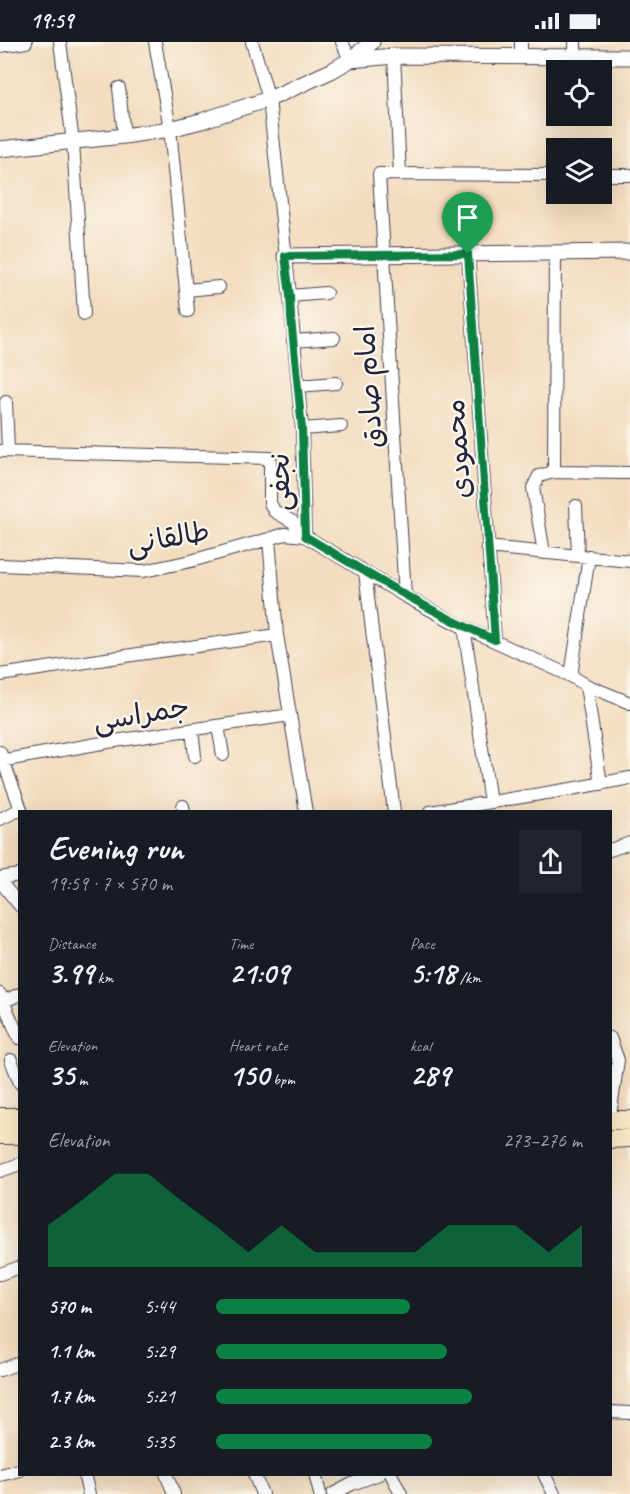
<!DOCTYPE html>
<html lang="en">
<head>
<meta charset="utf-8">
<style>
  body { margin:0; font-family:Caveat,"Playpen Sans Arabic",sans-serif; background:#20242c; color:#f1f3f6; height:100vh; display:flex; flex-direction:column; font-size:22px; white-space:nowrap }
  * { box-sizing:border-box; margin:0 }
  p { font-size:20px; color:#9ea1a6 }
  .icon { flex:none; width:33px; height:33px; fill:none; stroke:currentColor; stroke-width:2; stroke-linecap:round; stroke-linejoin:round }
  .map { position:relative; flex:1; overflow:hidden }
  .drawer { position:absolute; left:18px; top:768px; width:594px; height:666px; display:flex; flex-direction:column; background:#171b24; border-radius:0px; box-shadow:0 6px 24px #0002 }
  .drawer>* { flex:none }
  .tools { position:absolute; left:546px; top:18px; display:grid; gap:12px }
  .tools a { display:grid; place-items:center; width:66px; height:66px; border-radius:0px; background:#171b24; box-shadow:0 6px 24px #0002; font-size:30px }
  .pin { position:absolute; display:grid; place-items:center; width:51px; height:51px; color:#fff; margin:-62px -26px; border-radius:50% 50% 50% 0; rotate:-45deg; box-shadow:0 0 6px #0007 }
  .pin .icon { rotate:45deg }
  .round { display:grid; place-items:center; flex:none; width:63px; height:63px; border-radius:0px; background:#20242c }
  .headline { display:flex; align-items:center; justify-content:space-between; height:102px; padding:0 30px }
  h1 { font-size:33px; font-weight:600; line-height:45px }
  .figures { display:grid; grid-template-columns:repeat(3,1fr); gap:9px; height:102px; padding:6px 30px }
  .figures div { display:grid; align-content:center }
  .figures b { font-size:30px; font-weight:600 }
  .figures small { font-size:16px; font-weight:400 }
  .figures p { font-size:16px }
  .chart { height:168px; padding:12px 30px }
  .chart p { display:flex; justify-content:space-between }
  .chart svg { width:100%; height:108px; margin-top:6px; fill:#0b8043; opacity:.7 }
  ul { padding:0 30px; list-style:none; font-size:20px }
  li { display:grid; grid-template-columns:96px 72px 1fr; align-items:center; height:45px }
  li i { height:15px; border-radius:8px; background:#0b8043 }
  .status { display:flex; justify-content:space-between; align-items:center; height:42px; padding:0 30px; background:#171b24; direction:ltr }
  .status svg { height:16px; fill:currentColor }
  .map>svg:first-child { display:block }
</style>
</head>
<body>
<div class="status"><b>19:59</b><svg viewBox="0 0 49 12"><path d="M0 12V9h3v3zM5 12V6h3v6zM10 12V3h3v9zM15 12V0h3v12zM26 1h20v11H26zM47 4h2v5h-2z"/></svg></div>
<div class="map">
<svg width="630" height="1452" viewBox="0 0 630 1452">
  <rect width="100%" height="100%" fill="#fbf7ec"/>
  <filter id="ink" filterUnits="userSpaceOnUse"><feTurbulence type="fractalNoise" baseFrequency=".0167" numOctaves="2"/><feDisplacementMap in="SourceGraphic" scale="12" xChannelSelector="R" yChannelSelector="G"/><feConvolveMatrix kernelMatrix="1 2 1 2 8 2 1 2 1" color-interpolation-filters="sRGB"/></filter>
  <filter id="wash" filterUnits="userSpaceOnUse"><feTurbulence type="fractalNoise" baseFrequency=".008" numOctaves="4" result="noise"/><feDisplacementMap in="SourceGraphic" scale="24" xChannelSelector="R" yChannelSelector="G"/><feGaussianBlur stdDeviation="1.35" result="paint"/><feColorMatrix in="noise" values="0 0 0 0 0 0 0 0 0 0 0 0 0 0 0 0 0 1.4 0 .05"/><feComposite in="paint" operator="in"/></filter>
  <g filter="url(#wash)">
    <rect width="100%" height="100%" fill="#f3dbbd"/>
  </g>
  <g filter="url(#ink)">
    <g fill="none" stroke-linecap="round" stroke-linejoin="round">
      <g stroke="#413e4e" stroke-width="14">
        <path id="minor" d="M60,0L73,100L84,272
          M155,0L170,87L188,269
          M252,0L269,57L290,254L302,387L305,494L405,554L457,582L571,634L586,643L630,661
          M342,0L350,18
          M0,4L26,0
          M394,14L400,132
          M521,15V0
          M575,15V0
          M119,46L124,94
          M602,133H630
          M468,212L495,598
          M186,248L219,245
          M290,254L326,251
          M293,299L334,296
          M298,344L336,341
          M6,360L8,409
          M302,387L341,384
          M0,409L270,416V461L274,469L293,480L305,494
          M554,430L555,210
          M576,464L578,513
          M269,497L277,593L306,770
          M487,505L630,519
          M544,511L533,446L539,434L554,430L630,431
          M0,523L144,529L191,519L269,497L285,492L305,494
          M365,530L394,770
          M405,554L379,132L556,133
          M464,585L490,760
          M0,633L139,612L277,593
          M571,634L589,514
          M586,643L601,742
          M218,684L223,713
          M192,688L195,714
          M0,710L22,770
          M0,719L108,700L290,673
          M183,764L184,770
          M430,770L571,747L630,736
          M0,777L21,767
          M610,808L630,801
          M0,836L20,833
          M0,839L20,864
          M0,952L19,996
          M0,961L20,952
          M610,996L618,1018L610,1074
          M11,1018L20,1041
          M0,1129L20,1122
          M0,1232L20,1225
          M0,1328L20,1321
          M610,1370L630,1371
          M84,1432L89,1452
          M166,1432L174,1452
          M254,1432L262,1452
          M315,1432L320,1452
          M391,1432L401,1452
          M544,1432L554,1452
          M0,1433L20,1428
          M333,1452L352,1442L379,1432"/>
      </g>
      <g stroke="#413e4e" stroke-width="17">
        <path id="tertiary" d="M350,18L372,0
          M0,107L124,94L170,87L201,79L269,57L331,29L350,18L394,14L630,15
          M285,214L630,210"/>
      </g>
      <g stroke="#413e4e" stroke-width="20">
        <path id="secondary" d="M0,1075H20
          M610,1078H630
          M0,1093H20
          M610,1097L630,1096"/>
      </g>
      <use href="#minor" stroke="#fff" stroke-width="12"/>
      <use href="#tertiary" stroke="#fff" stroke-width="15"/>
      <use href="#secondary" stroke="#f8e8c3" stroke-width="18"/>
    </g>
  </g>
  <g fill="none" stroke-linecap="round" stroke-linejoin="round" filter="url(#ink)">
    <g stroke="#fff" stroke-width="12">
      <path id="route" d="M468,212L495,598C428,569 367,531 305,494L302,387L291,276L290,254L285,214Z"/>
    </g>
    <use href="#route" stroke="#0b8043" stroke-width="8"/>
  </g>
  <g text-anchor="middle" stroke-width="4.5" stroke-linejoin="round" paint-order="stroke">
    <g font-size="28" fill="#22223b" stroke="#fbf7ec">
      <text transform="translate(368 345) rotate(-94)" y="10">امام صادق</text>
      <text transform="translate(457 407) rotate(-94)" y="10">محمودی</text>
      <text transform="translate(279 440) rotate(-91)" y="10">نجفی</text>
      <text transform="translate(168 495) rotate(-10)" y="10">طالقانی</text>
      <text transform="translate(141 671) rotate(-9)" y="10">جمراسی</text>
    </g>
  </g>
</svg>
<div class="tools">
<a><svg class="icon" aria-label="locate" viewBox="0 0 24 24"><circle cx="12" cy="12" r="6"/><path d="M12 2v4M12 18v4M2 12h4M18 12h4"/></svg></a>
<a><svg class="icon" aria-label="layers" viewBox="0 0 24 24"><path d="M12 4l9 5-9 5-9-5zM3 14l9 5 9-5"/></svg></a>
</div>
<div class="pin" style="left:468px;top:212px;background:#1e9e55"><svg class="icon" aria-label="arrive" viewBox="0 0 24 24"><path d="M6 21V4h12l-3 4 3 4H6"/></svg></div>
<section class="drawer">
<div class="headline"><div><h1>Evening run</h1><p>19:59 · 7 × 570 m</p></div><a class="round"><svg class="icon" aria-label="share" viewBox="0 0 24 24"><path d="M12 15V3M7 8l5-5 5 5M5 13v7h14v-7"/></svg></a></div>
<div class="figures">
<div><p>Distance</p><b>3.99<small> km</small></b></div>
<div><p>Time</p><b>21:09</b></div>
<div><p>Pace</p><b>5:18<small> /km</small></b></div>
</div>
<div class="figures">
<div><p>Elevation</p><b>35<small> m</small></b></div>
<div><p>Heart rate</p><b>150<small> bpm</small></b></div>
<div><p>kcal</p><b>289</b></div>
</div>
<div class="chart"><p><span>Elevation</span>273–276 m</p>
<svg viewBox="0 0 160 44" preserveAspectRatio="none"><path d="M0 44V27L10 17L20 6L30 6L40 17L50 27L60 38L70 27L80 38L90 38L100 38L110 38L120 27L130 27L140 27L150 38L160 27V44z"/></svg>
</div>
<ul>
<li><b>570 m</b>5:44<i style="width:53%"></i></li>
<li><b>1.1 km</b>5:29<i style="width:63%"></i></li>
<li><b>1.7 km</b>5:21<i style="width:70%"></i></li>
<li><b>2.3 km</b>5:35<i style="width:59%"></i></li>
</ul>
</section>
</div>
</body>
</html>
